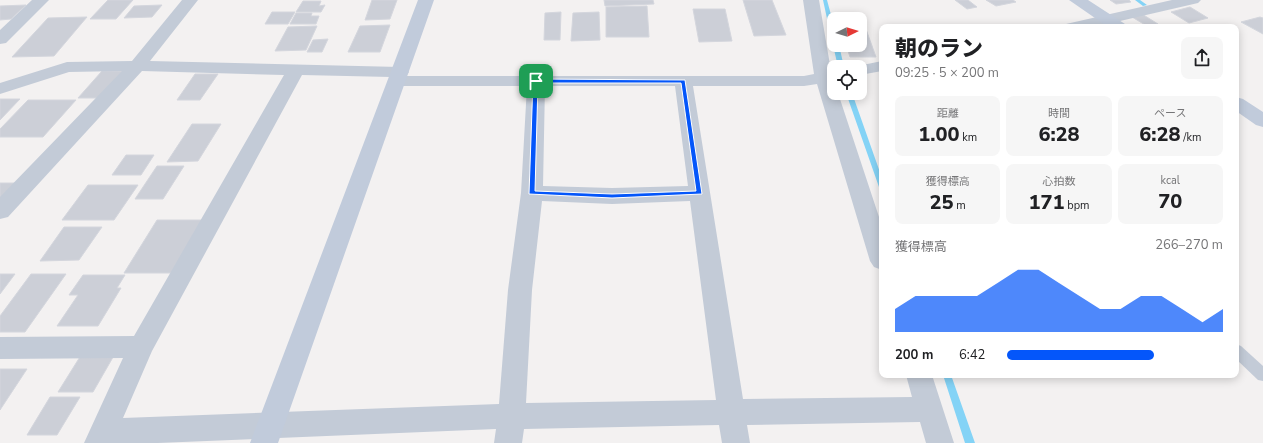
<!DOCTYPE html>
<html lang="ja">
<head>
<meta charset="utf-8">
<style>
  body { margin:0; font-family:"Nunito Sans","Noto Sans JP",sans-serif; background:#f6f6f6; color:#202124; height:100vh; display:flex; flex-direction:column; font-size:15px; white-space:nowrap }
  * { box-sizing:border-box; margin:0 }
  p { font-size:13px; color:#757577 }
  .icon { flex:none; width:22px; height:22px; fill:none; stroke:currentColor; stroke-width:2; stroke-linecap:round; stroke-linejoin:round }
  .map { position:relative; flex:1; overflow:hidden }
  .sheet { position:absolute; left:879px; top:24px; width:360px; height:354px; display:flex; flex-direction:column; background:#fff; border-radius:8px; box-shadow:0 2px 10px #0003 }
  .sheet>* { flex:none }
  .needle { width:26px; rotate:85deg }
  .tools { position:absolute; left:827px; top:12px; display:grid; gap:8px }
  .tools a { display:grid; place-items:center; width:40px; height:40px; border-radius:8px; background:#fff; box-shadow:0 2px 10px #0003; font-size:20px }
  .pin { position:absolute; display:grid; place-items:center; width:34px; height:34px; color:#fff; margin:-17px; border-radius:8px; box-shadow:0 2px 6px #0006 }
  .round { display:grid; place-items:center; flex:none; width:42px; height:42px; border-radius:8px; background:#f6f6f6 }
  .summary { display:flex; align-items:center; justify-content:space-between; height:68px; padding:0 16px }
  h1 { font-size:22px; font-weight:800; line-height:30px }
  .metrics { display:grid; grid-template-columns:repeat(3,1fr); gap:6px; height:68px; padding:4px 16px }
  .metrics div { display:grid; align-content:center; border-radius:8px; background:#f6f6f6; text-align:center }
  .metrics b { font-size:20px; font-weight:800 }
  .metrics small { font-size:11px; font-weight:400 }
  .metrics p { font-size:11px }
  .chart { height:112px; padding:8px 16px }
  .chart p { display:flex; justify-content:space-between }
  .chart svg { width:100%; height:72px; margin-top:4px; fill:#0456fa; opacity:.7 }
  ul { padding:0 16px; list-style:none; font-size:13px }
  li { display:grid; grid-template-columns:64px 48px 1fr; align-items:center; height:30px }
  li i { height:10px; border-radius:5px; background:#0456fa }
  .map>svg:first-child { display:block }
</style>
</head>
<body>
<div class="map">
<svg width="1263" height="443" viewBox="0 0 1263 443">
  <rect width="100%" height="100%" fill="#f3f1f1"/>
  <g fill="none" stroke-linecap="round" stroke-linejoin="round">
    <path fill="#84d3f6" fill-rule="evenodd" d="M823,0H827L834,26V39L831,37Z
      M1135,0H1140L1147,5L1143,6Z
      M834,44V45H839L844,67H838L833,45Z
      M846,93H852L882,178V189L879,187Z
      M943,375H951L975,443H965Z"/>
  </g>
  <path fill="#cccfd7" stroke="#d4d6dd" d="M108,0H133L116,19H90Z
    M372,0H397L390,19L365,20Z
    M604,0H653L654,4L605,6Z
    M743,0H772L786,35L754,36Z
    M955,0H968L977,7L967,9Z
    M986,0H1013L1016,2L996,6Z
    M1110,0H1129L1131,2L1116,4Z
    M303,1H321L319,6L325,5L321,12H296Z
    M26,5L11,19L0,20V6Z
    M162,5L152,17L124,18L134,6Z
    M647,6L649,37H606V7Z
    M1190,7L1208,18L1189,23L1171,12Z
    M693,9H725L732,41L699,42Z
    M272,12H295L288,24H265Z
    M561,12L560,40H544L545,13Z
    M599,12L600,40L571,41L573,13Z
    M296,13H312L311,16H319L316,24H290Z
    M1142,14L1158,24L1147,26L1132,17Z
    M87,17L54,56L12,57L48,18Z
    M838,17L862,18L876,57H850L846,45H860V19H838Z
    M1260,17L1263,18V34L1241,22Z
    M390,25L380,52H348L360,26Z
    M317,26L306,50L275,51L288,27Z
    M328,39L322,52H307L313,40Z
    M102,71H127L105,98H78Z
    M195,74H218L200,100H177Z
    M0,99H20L0,120Z
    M28,100H76L43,137H0V129Z
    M192,124H221L198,161L167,162Z
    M126,155H154L141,175H112Z
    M157,166H184L163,199H135Z
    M0,183H18L0,203Z
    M88,185H138L114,220H62Z
    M157,220H204L175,273H124Z
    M64,227H102L79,260L40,261Z
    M0,274H15L0,294Z
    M31,274H66L25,332H0V316Z
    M83,275H125L117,288H121L98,326H57L78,295H69Z
    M83,352H116L93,392H58Z
    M0,369H27L0,410Z
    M50,397H80L57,435H27Z"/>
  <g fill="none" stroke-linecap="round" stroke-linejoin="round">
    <path fill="#c3cbd7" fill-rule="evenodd" d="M1236,344L1241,346L1263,366V381L1258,380L1236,359Z"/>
    <path fill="#c3cbd7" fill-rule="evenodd" d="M32,0H49L6,43L0,44V30Z
      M182,0H198L150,61L400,67L406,68L409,72L406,76H804L814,74L803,0H819L831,71H834V93H838L882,226V270L874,267L870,261L817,84L804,86H693L743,399L912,397L906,375H932L954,443H926L920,422L747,425L750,443H722L719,425L524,429L522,443H494L496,429L158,443H84L123,358L0,359V337L134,336L284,75L142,71L8,217L0,219V197L122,71L69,72L0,94V83L67,62L132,61ZM302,75L391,77L388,81L391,85L397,86H527L521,193L508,290L499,404L123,418L152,351ZM545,86H675L688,186L612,188L543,186ZM542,201L612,204L690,201L716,400L526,403L532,290Z
      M1172,0H1201L1198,3L1094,27H1064L1066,24Z
      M882,61V71L860,75V67H853Z"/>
    <path fill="#c1cbdb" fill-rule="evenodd" d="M418,0H434L278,443H250Z
      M1069,0H1088L1125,24L1127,27H1108Z
      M1236,97L1243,99L1263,112V127L1256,125L1236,111Z"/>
  </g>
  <path fill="#0456fa" stroke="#fff" fill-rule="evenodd" d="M536,79L685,80L702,194L612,198L529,194L533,81ZM538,83H681L696,191L612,194L535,191Z"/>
</svg>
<div class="tools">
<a><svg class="needle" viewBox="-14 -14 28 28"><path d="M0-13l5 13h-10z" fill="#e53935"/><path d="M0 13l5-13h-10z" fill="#757577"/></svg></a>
<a><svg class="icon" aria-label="locate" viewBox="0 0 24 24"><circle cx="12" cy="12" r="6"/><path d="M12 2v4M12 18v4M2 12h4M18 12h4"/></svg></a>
</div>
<div class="pin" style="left:536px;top:81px;background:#1e9e55"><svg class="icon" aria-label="arrive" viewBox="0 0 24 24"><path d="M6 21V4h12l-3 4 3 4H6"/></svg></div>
<section class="sheet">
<div class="summary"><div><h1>朝のラン</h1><p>09:25 · 5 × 200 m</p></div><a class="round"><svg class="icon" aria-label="share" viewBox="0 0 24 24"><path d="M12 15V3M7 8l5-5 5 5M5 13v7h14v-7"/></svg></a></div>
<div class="metrics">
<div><p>距離</p><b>1.00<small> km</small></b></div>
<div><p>時間</p><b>6:28</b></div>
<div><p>ペース</p><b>6:28<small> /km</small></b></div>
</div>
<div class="metrics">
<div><p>獲得標高</p><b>25<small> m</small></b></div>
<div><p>心拍数</p><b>171<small> bpm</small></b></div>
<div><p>kcal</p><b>70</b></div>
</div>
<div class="chart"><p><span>獲得標高</span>266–270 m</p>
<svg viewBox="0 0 160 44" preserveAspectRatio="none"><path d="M0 44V30L10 22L20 22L30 22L40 22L50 14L60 6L70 6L80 14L90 22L100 30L110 30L120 22L130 22L140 30L150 38L160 30V44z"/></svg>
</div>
<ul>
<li><b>200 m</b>6:42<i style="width:68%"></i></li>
</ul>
</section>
</div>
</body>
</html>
